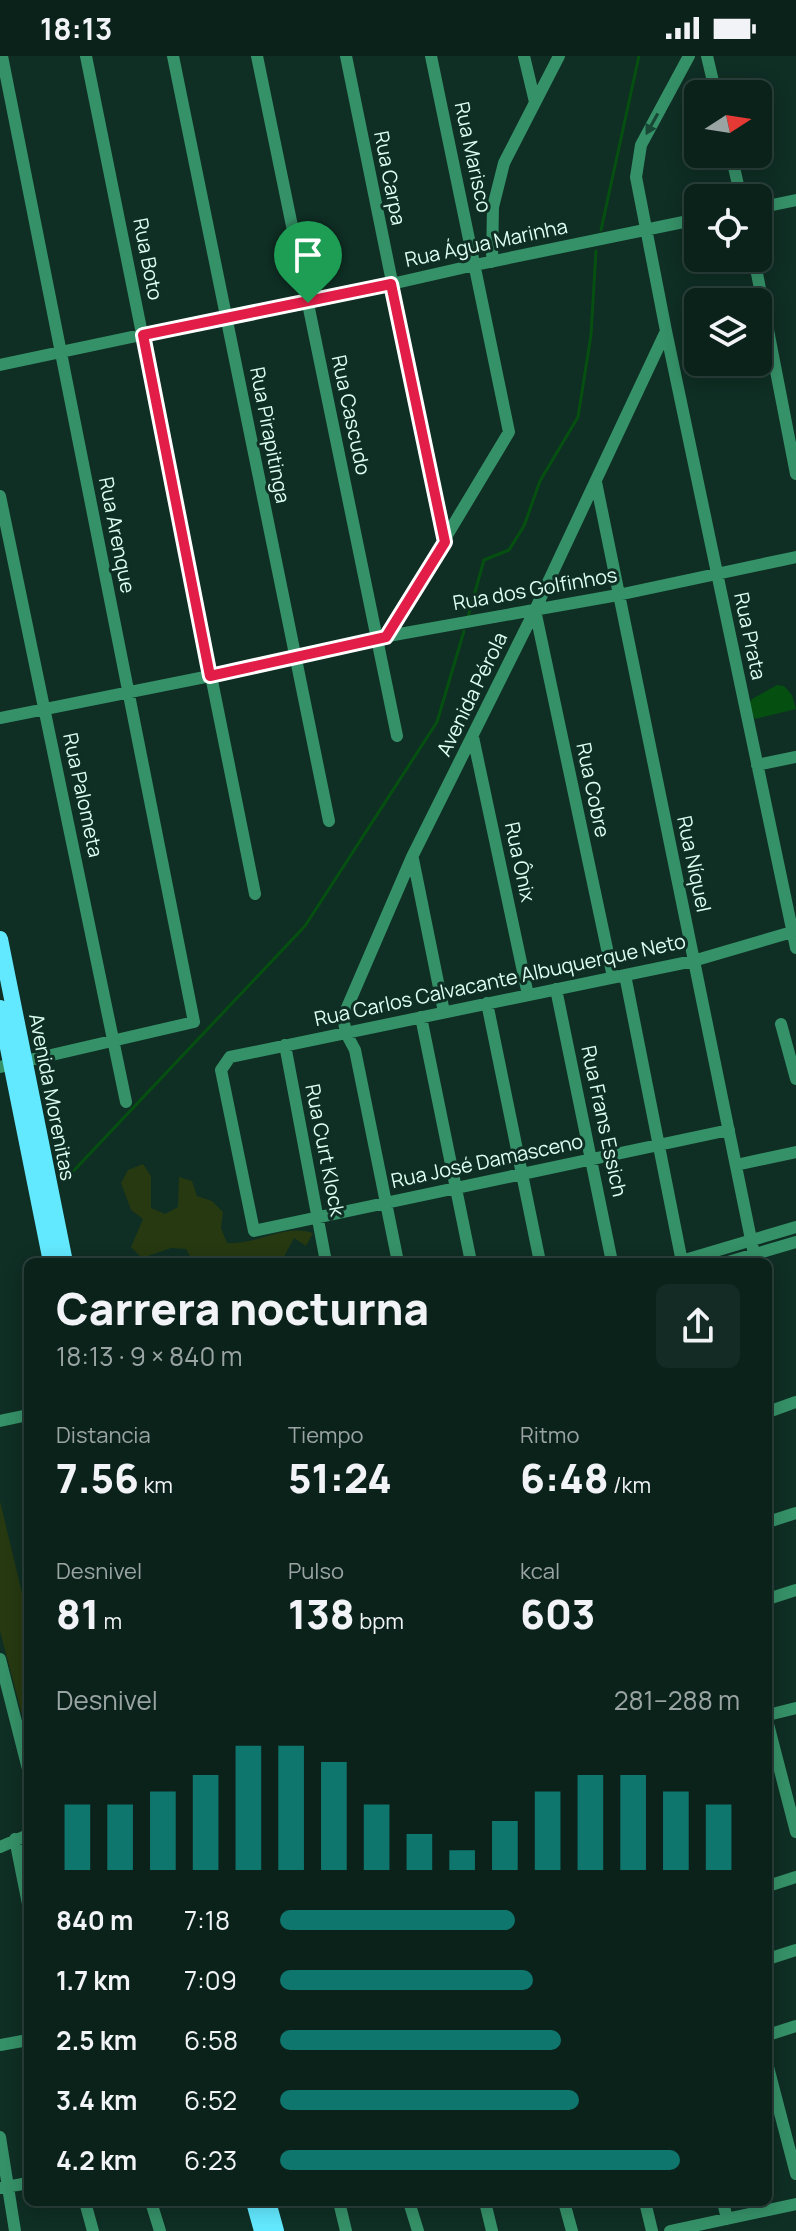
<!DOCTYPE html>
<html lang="es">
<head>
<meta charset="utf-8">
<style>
  body { margin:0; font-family:Manrope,sans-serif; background:#142a24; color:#f1f3f6; height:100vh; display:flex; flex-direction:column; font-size:30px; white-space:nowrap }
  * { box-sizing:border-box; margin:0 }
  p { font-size:26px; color:#9aa4a3 }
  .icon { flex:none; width:44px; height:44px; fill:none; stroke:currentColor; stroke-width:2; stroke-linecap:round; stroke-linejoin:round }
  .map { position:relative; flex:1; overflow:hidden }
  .details { position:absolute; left:24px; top:1202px; width:748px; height:948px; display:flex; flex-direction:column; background:#0b221b; border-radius:12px; box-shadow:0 4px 20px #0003,0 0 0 2px #2b3f3a }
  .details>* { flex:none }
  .needle { width:52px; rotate:78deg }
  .fabs { position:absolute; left:684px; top:24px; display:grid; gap:16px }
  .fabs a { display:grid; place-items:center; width:88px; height:88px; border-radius:12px; background:#0b221b; box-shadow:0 4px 20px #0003,0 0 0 2px #2b3f3a; font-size:40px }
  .pin { position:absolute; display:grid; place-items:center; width:68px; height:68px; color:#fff; margin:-82px -34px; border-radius:50% 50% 50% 0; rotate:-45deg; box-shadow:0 0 8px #0007 }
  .pin .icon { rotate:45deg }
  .round { display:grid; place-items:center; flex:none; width:84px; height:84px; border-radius:12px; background:#142a24 }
  .head { display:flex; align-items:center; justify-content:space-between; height:136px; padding:0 32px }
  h1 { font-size:44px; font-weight:800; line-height:60px }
  .stats { display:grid; grid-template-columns:repeat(3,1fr); gap:12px; height:136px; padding:8px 32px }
  .stats div { display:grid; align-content:center }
  .stats b { font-size:40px; font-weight:800 }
  .stats small { font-size:22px; font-weight:400 }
  .stats p { font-size:22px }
  .chart { height:224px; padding:16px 32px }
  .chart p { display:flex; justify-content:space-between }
  .chart svg { width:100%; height:144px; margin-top:8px; stroke:#0f766e; stroke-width:6 }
  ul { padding:0 32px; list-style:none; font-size:26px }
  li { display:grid; grid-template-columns:128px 96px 1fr; align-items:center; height:60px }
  li i { height:20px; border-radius:10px; background:#0f766e }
  .status { display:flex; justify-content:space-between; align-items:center; height:56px; padding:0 40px; background:#0b221b; direction:ltr }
  .status svg { height:22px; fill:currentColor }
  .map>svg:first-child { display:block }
</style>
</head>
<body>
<div class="status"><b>18:13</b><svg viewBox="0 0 49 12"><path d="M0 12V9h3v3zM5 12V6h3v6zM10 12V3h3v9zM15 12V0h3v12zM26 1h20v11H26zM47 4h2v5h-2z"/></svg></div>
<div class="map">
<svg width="796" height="2175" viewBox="0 0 796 2175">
  <rect width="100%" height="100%" fill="#0f2e24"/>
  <path fill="#263911" d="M143,1108L151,1120V1152L165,1158L178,1151L179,1121L192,1125L197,1140L212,1145L223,1156L221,1172L227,1187C258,1189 284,1167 313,1177L306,1190L294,1182L281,1206H193L186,1193L171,1192L142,1202L131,1191L143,1163L131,1154L121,1127L128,1114Z
    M0,1445L28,1562L27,1678L0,1575Z"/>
  <path fill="#055010" d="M777,629L784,630L792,639L796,653L755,663L748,649L752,643Z"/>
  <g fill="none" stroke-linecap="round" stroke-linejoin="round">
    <path stroke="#055010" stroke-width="3" d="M601,174L639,0
      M468,561L484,504L509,494L524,470L540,425L578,361L591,279L596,195
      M64,1125L305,870L437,666L464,575"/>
    <path stroke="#359168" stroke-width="12" d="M86,0L255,838
      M173,0L329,765
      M257,0L397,680
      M346,0L445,486
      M524,0L535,46
      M689,0L641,89L636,121L666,275L796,892
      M707,0L716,38
      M731,98L741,142
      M758,152L796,144
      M754,202L796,418
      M492,206L493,151L504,107L559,0
      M0,309L226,261L308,247L475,209L698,163
      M596,426L754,1198
      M0,440L126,1046
      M535,554L613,921
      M386,581L509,376L431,0
      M0,662L210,620L377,582L618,539L796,501
      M473,681L528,939
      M757,709L796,701
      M413,803L444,956
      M625,919L682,1206
      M556,933L612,1206
      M487,947L540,1206
      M421,961L471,1206
      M781,968L796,1023
      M285,989L326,1206
      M0,1011L194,966L2,0
      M729,1074L254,1175L221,1014L230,1001L693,905L792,876
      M736,1109L796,1096
      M398,1206L355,994L346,977L343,961L412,801L535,554L666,275
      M678,1206L796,1171
      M728,1206L796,1186
      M768,1356L796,1346
      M0,1365L28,1359
      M768,1466L796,1457
      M768,1543L796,1534
      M0,1603L28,1713
      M768,1659L796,1652
      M768,1668L796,1776
      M15,1783L28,1848
      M0,1791L28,1779
      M768,1830L796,1821
      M768,1903L796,1894
      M768,1979L796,1970
      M0,1989L28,1984
      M768,2011L796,2118
      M0,2081L15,2175
      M0,2132L28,2127
      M85,2146L93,2175
      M151,2146L160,2175
      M339,2146L346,2175
      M409,2146L418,2175
      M485,2146L492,2175
      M564,2146L572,2175
      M645,2146L652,2175
      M723,2146L727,2163
      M670,2175L796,2148"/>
    <path stroke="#63e9ff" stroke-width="16" d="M0,883L65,1206
      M0,952L51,1206
      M254,2146L262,2175
      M268,2146L276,2175"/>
  </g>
  <defs><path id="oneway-solid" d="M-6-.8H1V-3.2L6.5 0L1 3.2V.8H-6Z" transform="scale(2)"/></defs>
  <use fill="#184735" href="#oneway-solid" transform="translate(652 68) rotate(119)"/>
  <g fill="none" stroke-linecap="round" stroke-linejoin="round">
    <g stroke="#fff" stroke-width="16">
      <path id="route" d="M391,228L445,486L386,581L210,620L143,279Z"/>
    </g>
    <use href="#route" stroke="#e11d48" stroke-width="10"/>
  </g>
  <g text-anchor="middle" stroke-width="6" stroke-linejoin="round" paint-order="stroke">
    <g font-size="20" fill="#dcfff2" stroke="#0f2e24">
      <text transform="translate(473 101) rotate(78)" y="7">Rua Marisco</text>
      <text transform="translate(390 122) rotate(79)" y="7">Rua Carpa</text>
      <text transform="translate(486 187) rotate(-12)" y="7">Rua Água Marinha</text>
      <text transform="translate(148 203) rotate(79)" y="7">Rua Boto</text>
      <text transform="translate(351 359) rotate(78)" y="7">Rua Cascudo</text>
      <text transform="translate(270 379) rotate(79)" y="7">Rua Pirapitinga</text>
      <text transform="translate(117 479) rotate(79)" y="7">Rua Arenque</text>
      <text transform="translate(535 533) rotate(-10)" y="7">Rua dos Golfinhos</text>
      <text transform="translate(750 580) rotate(78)" y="7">Rua Prata</text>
      <text transform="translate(472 638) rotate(-64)" y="7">Avenida Pérola</text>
      <text transform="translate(593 734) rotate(78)" y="7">Rua Cobre</text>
      <text transform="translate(83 739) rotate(78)" y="7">Rua Palometa</text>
      <text transform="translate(520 806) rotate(78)" y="7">Rua Ônix</text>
      <text transform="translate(694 808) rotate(78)" y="7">Rua Níquel</text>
      <text transform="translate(500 924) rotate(-12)" y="7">Rua Carlos Calvacante Albuquerque Neto</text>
      <text transform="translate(52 1041) rotate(79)" y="7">Avenida Morenitas</text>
      <text transform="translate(604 1065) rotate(78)" y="7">Rua Frans Essich</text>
      <text transform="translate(325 1094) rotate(79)" y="7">Rua Curt Klock</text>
      <text transform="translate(487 1105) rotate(-12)" y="7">Rua José Damasceno</text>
    </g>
  </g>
</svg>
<div class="fabs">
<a><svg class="needle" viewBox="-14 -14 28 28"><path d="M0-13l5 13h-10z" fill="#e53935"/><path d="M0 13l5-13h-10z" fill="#9aa4a3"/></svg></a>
<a><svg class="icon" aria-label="locate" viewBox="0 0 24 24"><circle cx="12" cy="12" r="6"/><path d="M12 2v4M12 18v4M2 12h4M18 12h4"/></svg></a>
<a><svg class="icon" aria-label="layers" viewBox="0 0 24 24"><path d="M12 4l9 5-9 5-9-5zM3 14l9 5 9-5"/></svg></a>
</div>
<div class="pin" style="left:308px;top:247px;background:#1e9e55"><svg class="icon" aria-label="arrive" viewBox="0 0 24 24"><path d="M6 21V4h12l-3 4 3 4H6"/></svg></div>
<section class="details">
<div class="head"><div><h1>Carrera nocturna</h1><p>18:13 · 9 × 840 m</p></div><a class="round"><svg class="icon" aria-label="share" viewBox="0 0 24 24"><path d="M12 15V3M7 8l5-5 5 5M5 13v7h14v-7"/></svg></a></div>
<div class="stats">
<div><p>Distancia</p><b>7.56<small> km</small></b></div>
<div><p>Tiempo</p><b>51:24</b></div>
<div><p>Ritmo</p><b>6:48<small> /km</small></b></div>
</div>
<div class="stats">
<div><p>Desnivel</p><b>81<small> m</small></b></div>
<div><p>Pulso</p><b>138<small> bpm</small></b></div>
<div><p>kcal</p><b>603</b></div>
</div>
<div class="chart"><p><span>Desnivel</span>281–288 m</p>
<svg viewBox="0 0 160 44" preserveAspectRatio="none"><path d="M5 44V24M15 44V24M25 44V20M35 44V15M45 44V6M55 44V6M65 44V11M75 44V24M85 44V33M95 44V38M105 44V29M115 44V20M125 44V15M135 44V15M145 44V20M155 44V24"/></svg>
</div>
<ul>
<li><b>840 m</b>7:18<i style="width:51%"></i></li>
<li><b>1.7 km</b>7:09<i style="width:55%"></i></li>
<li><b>2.5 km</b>6:58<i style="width:61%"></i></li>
<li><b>3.4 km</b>6:52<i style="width:65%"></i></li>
<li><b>4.2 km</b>6:23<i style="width:87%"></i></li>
</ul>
</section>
</div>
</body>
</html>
